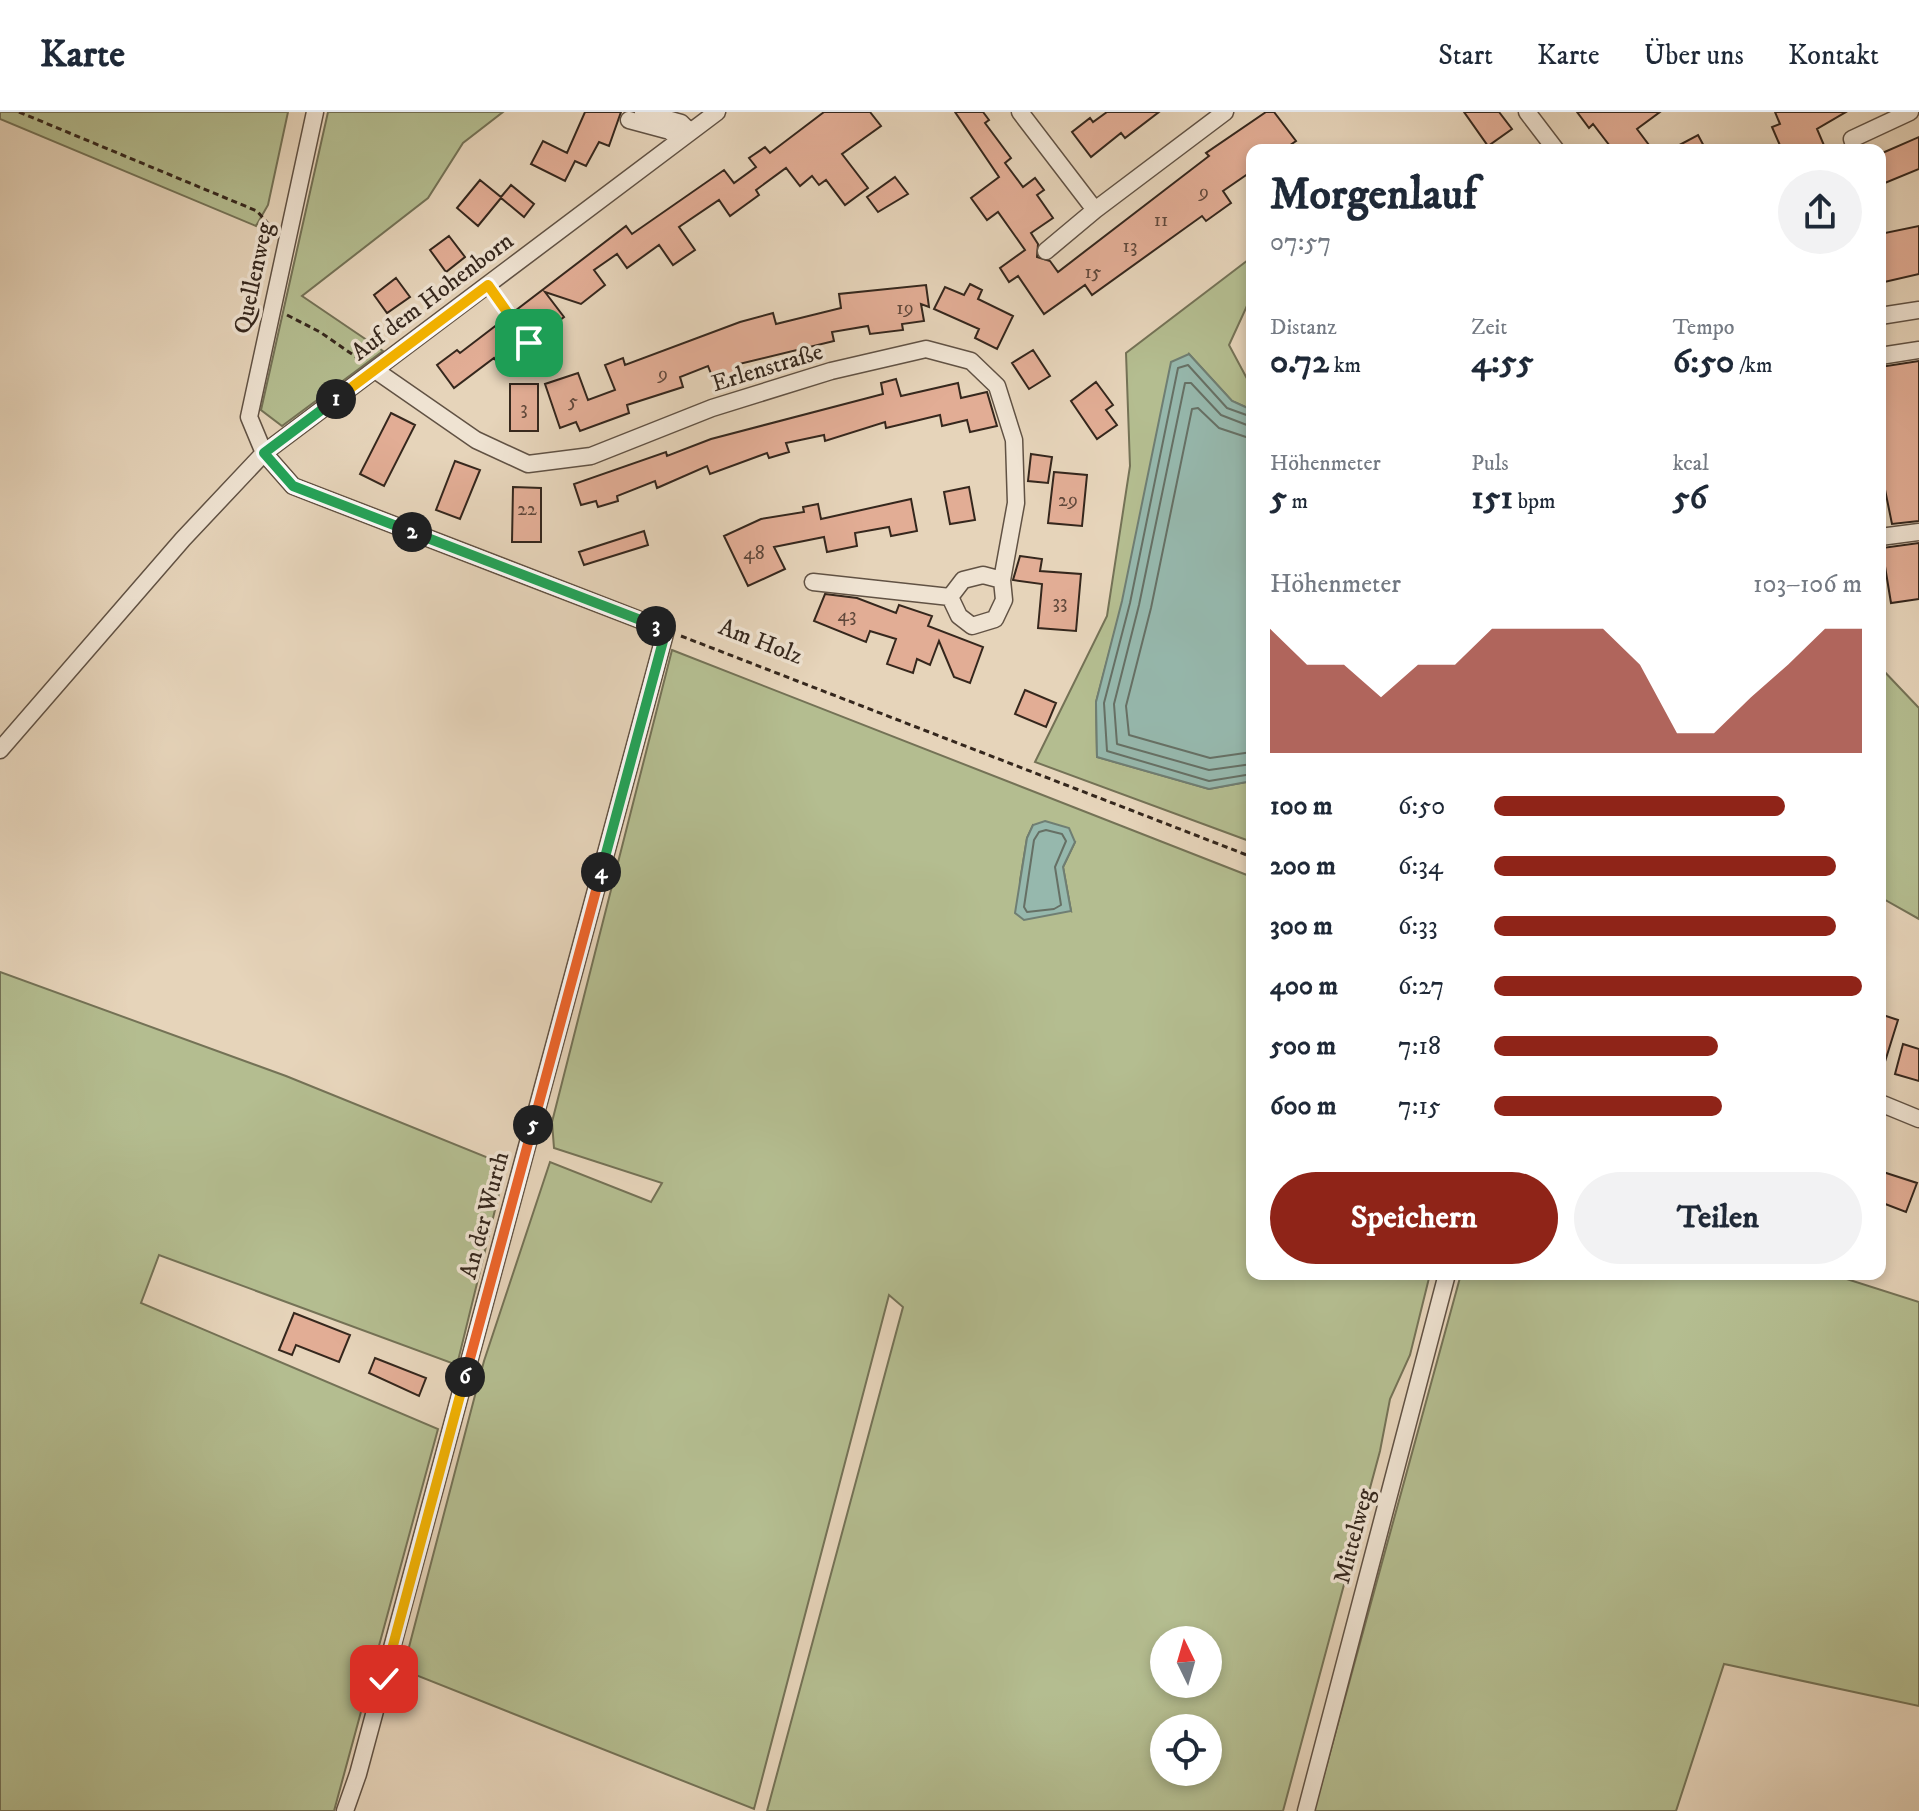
<!DOCTYPE html>
<html lang="de">
<head>
<meta charset="utf-8">
<style>
  body { margin:0; font-family:"IM FELL DW Pica",serif; background:#f2f2f3; color:#1f2937; height:100vh; display:flex; flex-direction:column; font-size:30px; white-space:nowrap }
  * { box-sizing:border-box; margin:0 }
  p { font-size:26px; color:#747a83 }
  .icon { flex:none; width:44px; height:44px; fill:none; stroke:currentColor; stroke-width:2; stroke-linecap:round; stroke-linejoin:round }
  .map { position:relative; flex:1; overflow:hidden }
  .side { position:absolute; left:1246px; top:32px; width:640px; height:1136px; display:flex; flex-direction:column; background:#fff; border-radius:16px; box-shadow:0 4px 12px #0003 }
  .side>* { flex:none }
  .needle { width:52px; rotate:355deg }
  .fabs { position:absolute; left:1150px; top:1514px; display:grid; gap:16px }
  .fabs a { display:grid; place-items:center; width:72px; height:72px; border-radius:50%; background:#fff; box-shadow:0 4px 12px #0003; font-size:40px }
  .pin { position:absolute; display:grid; place-items:center; width:68px; height:68px; color:#fff; margin:-34px; border-radius:16px; box-shadow:0 4px 12px #0006 }
  .km { position:absolute; width:40px; height:40px; margin:-20px; border-radius:50%; background:#222; color:#fff; font-size:22px; line-height:40px; text-align:center }
  .round { display:grid; place-items:center; flex:none; width:84px; height:84px; border-radius:42px; background:#f2f2f3 }
  .summary { display:flex; align-items:center; justify-content:space-between; height:136px; padding:0 24px }
  h1 { font-size:44px; font-weight:800; line-height:60px }
  .metrics { display:grid; grid-template-columns:repeat(3,1fr); gap:12px; height:136px; padding:8px 24px }
  .metrics div { display:grid; align-content:center }
  .metrics b { font-size:34px; font-weight:800 }
  .metrics small { font-size:22px; font-weight:400 }
  .metrics p { font-size:22px }
  .chart { height:224px; padding:16px 24px }
  .chart p { display:flex; justify-content:space-between }
  .chart svg { width:100%; height:144px; margin-top:8px; fill:#8f2418; opacity:.7 }
  .button { display:flex; gap:16px; margin-top:auto; padding:16px 24px }
  .button a { flex:1; height:92px; border-radius:48px; background:#8f2418; color:#fff; font-size:32px; font-weight:800; line-height:92px; text-align:center }
  .button a+a { background:#f2f2f3; color:#1f2937 }
  ul { padding:0 24px; list-style:none; font-size:26px }
  li { display:grid; grid-template-columns:128px 96px 1fr; align-items:center; height:60px }
  li i { height:20px; border-radius:10px; background:#8f2418 }
  header { display:flex; align-items:center; gap:48px; box-sizing:border-box; height:112px; padding:0 40px; background:#fff; border-bottom:2px solid #e0e1e3 }
  header strong { font-size:38px }
  nav { display:flex; gap:44px; margin-inline-start:auto; font-size:28px }
  .map>svg:first-child { display:block }
</style>
</head>
<body>
<header>
<strong>Karte</strong>
<nav><a>Start</a><a>Karte</a><a>Über uns</a><a>Kontakt</a></nav>
</header>
<div class="map">
<svg width="1919" height="1699" viewBox="0 0 1919 1699">
  <rect width="100%" height="100%" fill="#e6d4ba"/>
  <filter id="stains"><feTurbulence type="fractalNoise" baseFrequency=".0025" numOctaves="4"/><feColorMatrix values="0 0 0 0 .2 0 0 0 0 .09 0 0 0 0 .02 0 0 0 .5 -.17"/></filter>
  <radialGradient id="worn" r=".72"><stop offset=".6" stop-color="#630" stop-opacity="0"/><stop offset="1" stop-color="#630" stop-opacity=".3"/></radialGradient>
  <path fill="#b4bd90" stroke="#747256" stroke-width="2" fill-rule="evenodd" d="M0,0H288L268,93L256,114L0,7Z
    M328,0H503L463,31L428,86L302,184L383,239L282,314L261,298Z
    M1252,145V183L1229,233L1252,276V298L1232,289L1189,242L1096,590L1097,645L1209,677L1252,669V730L1035,650L1107,504L1130,354L1126,241Z
    M672,538L1252,765V1162H1430L1410,1243L1390,1287L1380,1339L1283,1699H767L903,1195L889,1183L754,1697L403,1558L484,1249L550,1050L651,1090L662,1071L554,1036L552,1010ZM1033,713L1075,730L1063,755L1071,799L1020,769L1027,726ZM1164,1528H1208V1572H1164ZM1164,1616H1208V1660H1164Z
    M1880,555L1919,596V807L1880,785Z
    M0,860L286,964L506,1053L457,1253L159,1143L141,1191L438,1317L334,1699H0Z
    M1461,1162H1831L1919,1190V1594L1724,1552L1676,1699H1314Z"/>
  <path fill="#96b8ad" stroke="#6f7e73" stroke-width="2" d="M1189,242L1232,289L1252,298V669L1209,677L1097,645L1096,590L1122,489L1171,250Z
    M1045,709L1069,716L1075,730L1063,755L1071,799L1024,808L1015,801L1027,726L1033,713Z"/>
  <g fill="none" stroke-linecap="round" stroke-linejoin="round">
    <path stroke="#667065" stroke-width="2" d="M1252,305L1227,296L1188,253L1178,256L1130,491L1104,591L1107,639L1209,669L1252,662
      M1252,315L1221,303L1191,271H1185L1139,493L1114,592L1117,632L1209,658L1252,652
      M1252,327L1219,316L1198,296L1192,297L1151,496L1126,594L1129,623L1210,646L1252,640
      M1046,718L1062,722L1066,729L1055,755L1061,793L1054,797L1027,800L1024,795L1034,728L1039,720Z"/>
  </g>
  <path fill="#e2ad95" stroke="#35271d" stroke-width="2" d="M585,0H621L609,34L599,30L586,54L575,49L565,69L531,52L543,29L567,41Z
    M824,0H870L881,14L842,42L868,76L845,93L826,68L819,73L812,64L800,74L786,56L756,78L759,83L730,104L719,88L679,115L695,138L673,153L659,133L627,156L617,142L594,158L605,173L581,192L545,180L564,205L532,229L530,226L497,250L494,246L454,276L437,253L457,238L460,241L626,114L632,122L724,58L734,71L756,55L749,46L765,35L770,41Z
    M955,0H983L989,8L985,11L1011,46L1005,51L1023,75L1035,66L1044,78L1037,83L1053,106L1031,121L1038,132L1037,145L1050,149L1058,160L1209,44L1206,41L1266,0H1274L1296,29L1283,38H1252V59L1223,79L1231,91L1206,109L1202,104L1092,183L1085,173L1044,202L1018,164L1009,170L1000,156L1025,138L998,100L987,108L971,86L999,65Z
    M1107,0H1159L1125,26L1121,21L1091,45L1072,20L1090,6L1093,10Z
    M1464,0H1499L1512,17L1488,34Z
    M1577,0H1660L1637,17L1649,33L1642,38H1613L1593,12L1589,16Z
    M1775,0H1846L1817,17L1826,38H1782L1772,15L1780,12Z
    M1698,23L1706,38H1670Z
    M1919,25V57L1880,73V42Z
    M895,65L908,82L878,100L867,85Z
    M480,68L501,85L511,73L534,92L524,105L501,86L478,114L457,96Z
    M1919,114V162L1880,171V122Z
    M449,124L465,145L446,160L430,138Z
    M396,166L410,185L387,201L374,183Z
    M970,172L982,178L978,187L1013,204L997,237L975,226L979,217L934,197L945,175L964,183Z
    M926,173L929,195L921,192L924,209L902,212L903,218L870,222L868,214L832,220L834,229L735,253L739,264L715,272L708,254L680,265L683,275L627,293L629,301L580,319L576,310L560,316L545,272L578,261L588,288L615,278L605,253L623,246L625,253L740,210L773,201L776,212L841,196L839,182Z
    M1033,238L1050,264L1029,277L1012,251Z
    M1919,249V409L1892,412L1880,353V255Z
    M896,267L901,284L958,271L961,286L987,280L997,314L970,320L967,308L942,314L940,303L886,316L885,310L825,329L824,323L786,331L789,340L769,346L767,341L710,362L707,354L657,376L655,369L617,384L618,389L598,395L596,389L581,393L574,372L666,340L667,344L711,327L883,282L881,271Z
    M1096,270L1113,293L1106,298L1117,313L1097,327L1071,289Z
    M510,272H538V319H510Z
    M391,301L415,313L384,374L360,362Z
    M1031,342L1052,345L1048,371L1028,369Z
    M455,349L480,358L460,407L436,398Z
    M1054,360L1087,363L1082,414L1048,411Z
    M513,375L541,376V430H512Z
    M969,375L975,408L950,412L944,380Z
    M911,387L917,419L891,424L889,415L855,421L857,434L827,440L824,425L774,435L785,457L748,474L724,424L761,407L804,400L803,395L818,392L821,407Z
    M644,419L648,433L584,453L579,440Z
    M1919,431V487L1891,491L1882,436Z
    M1020,444L1042,447L1040,459L1081,462L1076,519L1038,516L1042,472L1013,468Z
    M825,482L857,486L896,501L899,493L932,504L928,514L983,535L970,571L954,565L939,529L930,553L917,547L913,561L887,552L896,527L870,519L866,530L814,509Z
    M1025,578L1056,591L1046,615L1015,602Z
    M1880,902L1898,908L1883,956H1880Z
    M1903,932L1919,937V969L1895,962Z
    M1880,1059L1917,1071L1906,1100L1880,1090Z
    M294,1201L350,1223L339,1250L296,1233L292,1243L279,1238Z
    M375,1246L426,1266L419,1284L369,1261Z"/>
  <g fill="none" stroke-linecap="round" stroke-linejoin="round">
    <g stroke="#615244" stroke-width="19">
      <path id="minor" d="M315,0L249,305L264,341L293,374L666,518L358,1662L345,1699
        M643,0L681,11L690,20
        M1020,0L1095,98L1225,0
        M1527,0L1556,38
        M629,8L670,19L679,28
        M1855,36L1852,27L1910,0
        M1046,139L1095,98
        M1880,204L1919,198
        M1880,244L1919,238
        M375,258L476,328L528,352L591,344L712,296L831,259L926,237L971,249L997,274L1014,328L1016,391L1002,468L1004,488L995,507L972,514L959,504L950,485L963,468L983,463L1002,468
        M1880,425L1919,420
        M813,470L950,485
        M0,638L183,427L264,341L717,0
        M1880,991L1919,1007
        M1306,1699L1447,1162"/>
    </g>
    <path stroke="#35271d" stroke-width="3" stroke-dasharray="6 4" stroke-linecap="butt" d="M19,0L257,99L272,116
      M496,185L529,231
      M287,203L320,220L362,249
      M681,524L1252,745"/>
    <use href="#minor" stroke="#efe3d2" stroke-width="16"/>
  </g>
  <g fill="none" stroke-linecap="round" stroke-linejoin="round">
    <g stroke="#fff" stroke-width="16">
      <path id="split-1" d="M336,287L488,173L529,231"/>
    </g>
    <g stroke="#fff" stroke-width="16">
      <path id="split-2" d="M336,287L264,341L293,374L412,420"/>
    </g>
    <g stroke="#fff" stroke-width="16">
      <path id="split-3" d="M412,420L656,514"/>
    </g>
    <g stroke="#fff" stroke-width="16">
      <path id="split-4" d="M601,760L666,518L656,514"/>
    </g>
    <g stroke="#fff" stroke-width="16">
      <path id="split-5" d="M533,1013L601,760"/>
    </g>
    <g stroke="#fff" stroke-width="16">
      <path id="split-6" d="M465,1265L533,1013"/>
    </g>
    <g stroke="#fff" stroke-width="16">
      <path id="split-7" d="M384,1567L465,1265"/>
    </g>
    <use href="#split-1" stroke="#f5b400" stroke-width="10"/>
    <use href="#split-2" stroke="#22a559" stroke-width="10"/>
    <use href="#split-3" stroke="#22a559" stroke-width="10"/>
    <use href="#split-4" stroke="#22a559" stroke-width="10"/>
    <use href="#split-5" stroke="#f0652b" stroke-width="10"/>
    <use href="#split-6" stroke="#f0652b" stroke-width="10"/>
    <use href="#split-7" stroke="#f5b400" stroke-width="10"/>
  </g>
  <g text-anchor="middle" stroke-width="7" stroke-linejoin="round" paint-order="stroke">
    <g font-size="20" fill="#60483b">
      <text x="1204" y="86">9</text>
      <text x="1161" y="114">11</text>
      <text x="1130" y="140">13</text>
      <text x="1093" y="166">15</text>
      <text x="905" y="202">19</text>
      <text x="663" y="268">9</text>
      <text x="573" y="295">5</text>
      <text x="524" y="302">3</text>
      <text x="1068" y="394">29</text>
      <text x="527" y="403">22</text>
      <text x="754" y="447">48</text>
      <text x="1060" y="496">33</text>
      <text x="847" y="509">43</text>
    </g>
    <g font-size="24" fill="#35271d" stroke="#efe3d2">
      <text transform="translate(253 166) rotate(-78)" y="8">Quellenweg</text>
      <text transform="translate(432 184) rotate(-37)" y="8">Auf dem Hohenborn</text>
      <text transform="translate(767 255) rotate(-17)" y="8">Erlenstraße</text>
      <text transform="translate(761 529) rotate(21)" y="8">Am Holz</text>
      <text transform="translate(484 1103) rotate(-75)" y="8">An der Wurth</text>
      <text transform="translate(1353 1424) rotate(-75)" y="8">Mittelweg</text>
    </g>
  </g>
  <rect width="100%" height="100%" filter="url(#stains)"/>
  <rect width="100%" height="100%" fill="url(#worn)"/>
</svg>
<div class="fabs">
<a><svg class="needle" viewBox="-14 -14 28 28"><path d="M0-13l5 13h-10z" fill="#e53935"/><path d="M0 13l5-13h-10z" fill="#747a83"/></svg></a>
<a><svg class="icon" aria-label="locate" viewBox="0 0 24 24"><circle cx="12" cy="12" r="6"/><path d="M12 2v4M12 18v4M2 12h4M18 12h4"/></svg></a>
</div>
<div class="pin" style="left:529px;top:231px;background:#1e9e55"><svg class="icon" aria-label="arrive" viewBox="0 0 24 24"><path d="M6 21V4h12l-3 4 3 4H6"/></svg></div>
<div class="pin" style="left:384px;top:1567px;background:#d93025"><svg class="icon" aria-label="check" viewBox="0 0 24 24"><path d="M5 12l5 5 9-10"/></svg></div>
<b class="km" style="left:336px;top:287px">1</b>
<b class="km" style="left:412px;top:420px">2</b>
<b class="km" style="left:656px;top:514px">3</b>
<b class="km" style="left:601px;top:760px">4</b>
<b class="km" style="left:533px;top:1013px">5</b>
<b class="km" style="left:465px;top:1265px">6</b>
<section class="side">
<div class="summary"><div><h1>Morgenlauf</h1><p>07:57</p></div><a class="round"><svg class="icon" aria-label="share" viewBox="0 0 24 24"><path d="M12 15V3M7 8l5-5 5 5M5 13v7h14v-7"/></svg></a></div>
<div class="metrics">
<div><p>Distanz</p><b>0.72<small> km</small></b></div>
<div><p>Zeit</p><b>4:55</b></div>
<div><p>Tempo</p><b>6:50<small> /km</small></b></div>
</div>
<div class="metrics">
<div><p>Höhenmeter</p><b>5<small> m</small></b></div>
<div><p>Puls</p><b>151<small> bpm</small></b></div>
<div><p>kcal</p><b>56</b></div>
</div>
<div class="chart"><p><span>Höhenmeter</span>103–106 m</p>
<svg viewBox="0 0 160 44" preserveAspectRatio="none"><path d="M0 44V6L10 17L20 17L30 27L40 17L50 17L60 6L70 6L80 6L90 6L100 17L110 38L120 38L130 27L140 17L150 6L160 6V44z"/></svg>
</div>
<ul>
<li><b>100 m</b>6:50<i style="width:79%"></i></li>
<li><b>200 m</b>6:34<i style="width:93%"></i></li>
<li><b>300 m</b>6:33<i style="width:93%"></i></li>
<li><b>400 m</b>6:27<i style="width:100%"></i></li>
<li><b>500 m</b>7:18<i style="width:61%"></i></li>
<li><b>600 m</b>7:15<i style="width:62%"></i></li>
</ul>
<div class="button"><a>Speichern</a><a>Teilen</a></div>
</section>
</div>
</body>
</html>
